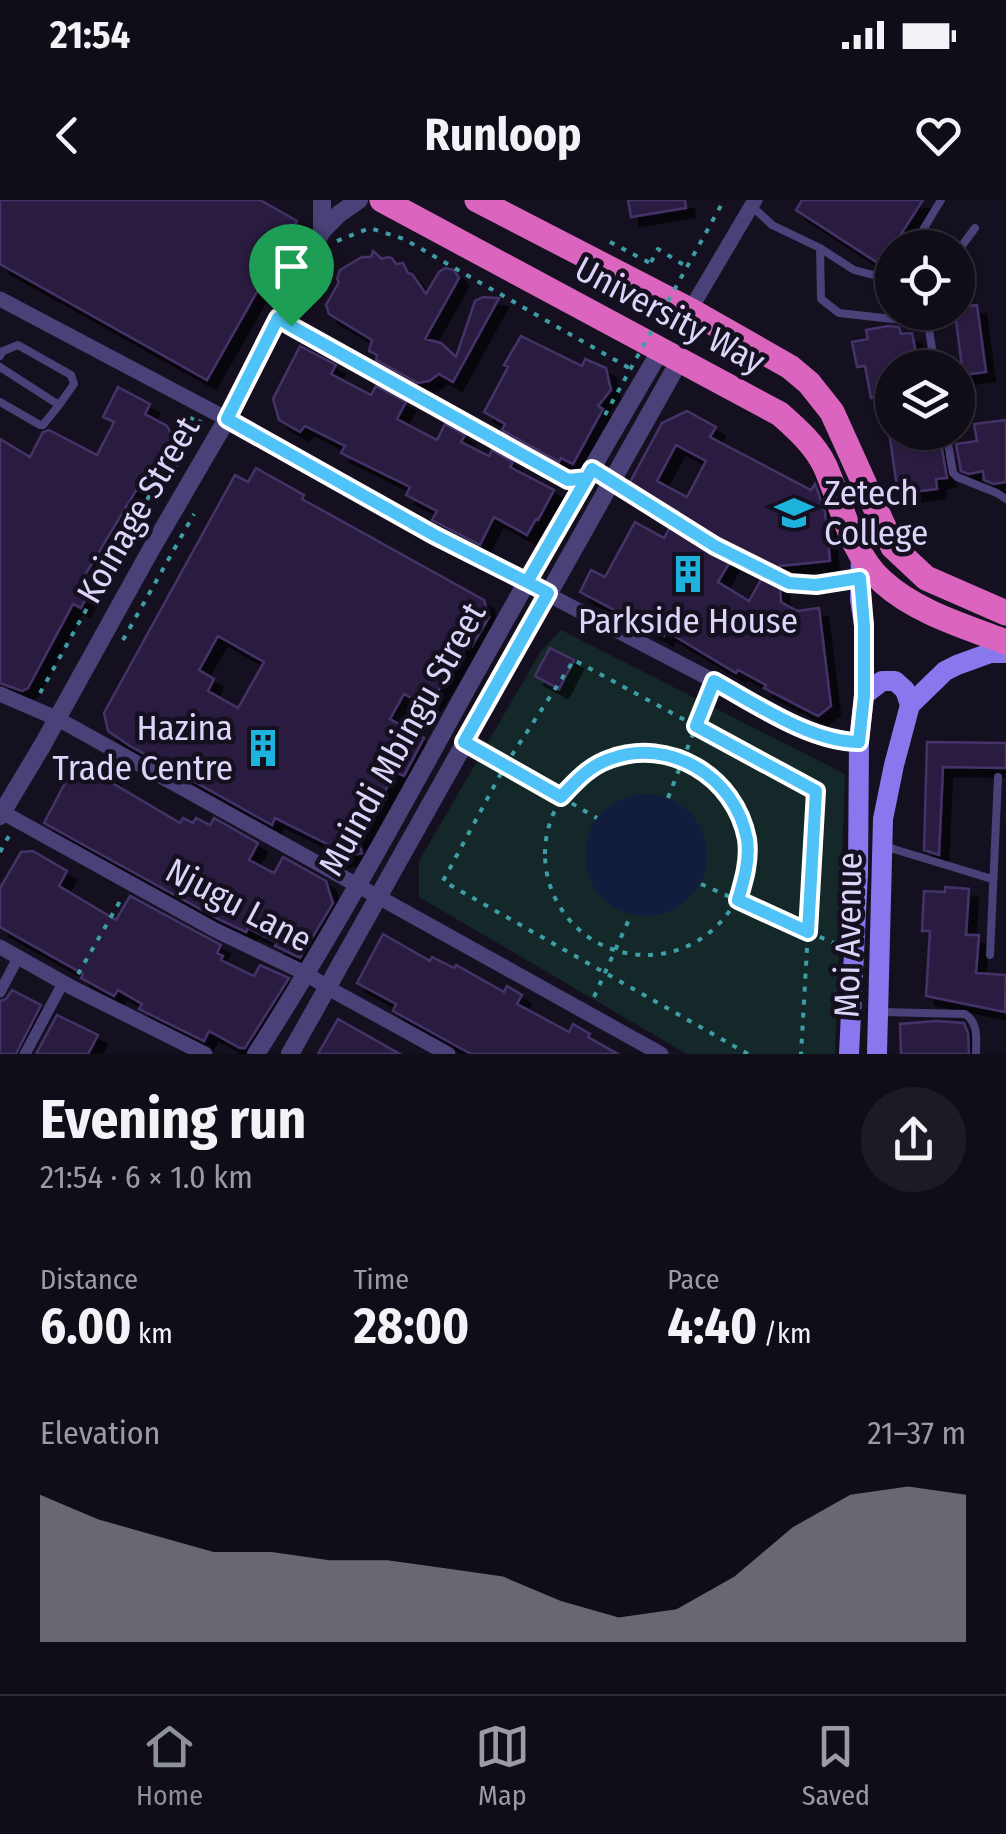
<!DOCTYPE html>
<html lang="en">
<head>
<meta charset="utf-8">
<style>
  body { margin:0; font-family:"Fira Sans Condensed",sans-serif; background:#1e1a25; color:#f1f3f6; height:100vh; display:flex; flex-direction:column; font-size:38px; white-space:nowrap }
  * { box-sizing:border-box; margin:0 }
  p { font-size:32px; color:#9c9ba2 }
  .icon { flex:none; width:55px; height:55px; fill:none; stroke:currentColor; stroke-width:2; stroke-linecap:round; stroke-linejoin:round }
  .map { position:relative; height:854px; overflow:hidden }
  .details { display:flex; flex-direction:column; background:#100c18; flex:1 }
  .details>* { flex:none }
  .buttons { position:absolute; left:875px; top:30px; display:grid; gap:20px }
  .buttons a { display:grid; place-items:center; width:100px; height:100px; border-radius:50%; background:#100c18; box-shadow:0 2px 8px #0004,0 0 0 2px #302c37; font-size:50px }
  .pin { position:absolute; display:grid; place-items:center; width:85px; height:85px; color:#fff; margin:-102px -42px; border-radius:50% 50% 50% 0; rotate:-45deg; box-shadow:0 0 10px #0007 }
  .pin .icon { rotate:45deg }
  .round { display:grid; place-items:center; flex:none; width:105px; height:105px; border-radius:52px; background:#1e1a25 }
  .head { display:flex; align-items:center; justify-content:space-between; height:170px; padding:0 40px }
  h1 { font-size:55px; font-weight:700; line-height:75px }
  .stats { display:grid; grid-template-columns:repeat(3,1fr); gap:15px; height:170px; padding:10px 40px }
  .stats div { display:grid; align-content:center }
  .stats b { font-size:50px; font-weight:700 }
  .stats small { font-size:28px; font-weight:400 }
  .stats p { font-size:28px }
  .chart { height:280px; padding:20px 40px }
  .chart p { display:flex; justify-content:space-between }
  .chart svg { width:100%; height:180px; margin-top:10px; fill:#8c9099; opacity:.7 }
  .status { display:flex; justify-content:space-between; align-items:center; height:70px; padding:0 50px; background:#100c18; direction:ltr }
  .status svg { height:28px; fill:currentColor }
  header { display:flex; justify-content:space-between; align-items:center; height:130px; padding:0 40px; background:#100c18; font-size:45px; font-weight:700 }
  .menu { display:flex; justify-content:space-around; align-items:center; height:140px; border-top:2px solid #302c37; background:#100c18; font-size:28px; color:#9c9ba2 }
  .menu a { display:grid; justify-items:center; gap:5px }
  .menu .on { color:#8c9099 }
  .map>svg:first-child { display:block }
</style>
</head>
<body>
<div class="status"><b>21:54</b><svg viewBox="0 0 49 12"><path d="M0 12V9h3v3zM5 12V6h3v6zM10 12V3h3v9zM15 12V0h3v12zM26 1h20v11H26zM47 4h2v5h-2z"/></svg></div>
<header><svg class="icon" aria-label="back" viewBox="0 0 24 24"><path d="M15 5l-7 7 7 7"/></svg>Runloop<svg class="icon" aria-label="heart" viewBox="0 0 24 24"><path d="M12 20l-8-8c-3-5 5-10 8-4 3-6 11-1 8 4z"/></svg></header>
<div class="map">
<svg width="1006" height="854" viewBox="0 0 1006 854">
  <defs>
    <filter id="shadow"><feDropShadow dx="9" dy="9" stdDeviation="0" flood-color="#0009"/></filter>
  </defs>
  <rect width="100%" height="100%" fill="#151020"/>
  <path fill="#142829" d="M561,430L845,574L835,854H687L419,697V661L541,451Z"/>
  <path fill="#121d3e" d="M585 655a61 61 0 1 1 122 0a61 61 0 1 1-122 0Z"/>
  <path fill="#291e3f" stroke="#443368" stroke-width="2.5" fill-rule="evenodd" filter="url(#shadow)" d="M0,0H260L297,21L207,180L0,64Z
    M628,0H685L686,8L631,17Z
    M802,0H923L881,65L796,10Z
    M373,51L382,59L387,57L392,58L396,64L403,63L408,73L412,74L426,94L439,72L445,68L454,70L459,78L425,139L441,143L456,157L475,101L483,97L499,98L453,182L439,174L429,181L418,183L376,160L377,155L369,151L372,140L329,114L326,105L339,82L337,79L340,70L362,57H371Z
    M977,105L986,172L963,175L955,112H958V108Z
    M888,126L899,127L901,134L912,133L917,158L893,162L892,194L871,198L865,166L857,167L852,142L868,139L866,130Z
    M521,136L582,166L585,159L606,168L611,190L598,206L603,209L573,264L561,258L559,262L502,230L505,224L484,212L508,167L504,165Z
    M300,146L336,165L331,174L371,195L376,186L406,202L397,219L437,240L445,224L465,235L461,242L489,256L492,250L513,262L510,267L554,290L538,320L536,319L527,335L494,317L480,345L432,320L437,311L406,295L410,287L341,253L345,246L305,226L300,232L279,220L273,199Z
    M118,187L150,204L145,214L167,226L174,239L148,289L140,284L85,375L95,380L81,408L73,404L28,488L22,491L0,483V239L30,257L43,232L49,230L97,255L114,222L103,217Z
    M687,211L716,227L710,237L811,290L815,284L825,312L830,361L780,366V370L719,339L678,314L679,312L629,284L662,223ZM676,245L706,261L687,297L657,281Z
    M1006,220V282L994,284L984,280L983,271L969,274L961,271L956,244L977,241L974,224Z
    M889,232H939L947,278L936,279L937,289L913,292V285L897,287Z
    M256,268L304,295L302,299L484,400L489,417L472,446L468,444L428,507L404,494L390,519L424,538L404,576L395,572L359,641L362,653L336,659L333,647L275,618L272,625L130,546L108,531L104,513L235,275L248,282ZM218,436L264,462L238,508L208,491L214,479L199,470Z
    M635,322L664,338L670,327L730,362L718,382L749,401L762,378L780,387L781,402L797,411L819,408L831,506L818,516L764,488L766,485L738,470L736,473L666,431L664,436L580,392L591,370L605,377Z
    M550,448L574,460L559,489L535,476Z
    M927,542L1006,543V568L943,567L939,655L924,650Z
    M92,559L115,571L109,581L180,623L183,618L193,623L196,618L210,625L214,618L258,643L249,660L274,673L283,657L326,681L333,703L300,758L275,746L277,743L248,728L246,732L220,720L44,623L74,566Z
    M33,651L67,671L59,686L116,720L130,696L221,745L217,753L223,756L221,760L254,776L260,765L289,778L245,848H240L209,831L204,841L139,809L142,804L118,790L114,796L81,778L83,774L0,727V688L21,652Z
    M945,687L969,689L966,735H979L976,773L1006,775L1005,812L926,796L930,731H922L924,691L945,692Z
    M383,734L430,761L432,757L454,768L456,765L504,792L507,786L522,795L517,804L569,832L573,824L590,834L588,837L618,854H471L460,848L393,811L396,804L357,783Z
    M12,790L41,805L16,854H0V801L6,799Z
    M57,815L98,835L88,854H36Z
    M338,819L400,854H318Z
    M936,821L964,823L968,833L969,854H901L900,824Z"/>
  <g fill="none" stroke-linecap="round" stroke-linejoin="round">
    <path stroke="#3d9fa5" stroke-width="4" stroke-dasharray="5 8" stroke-linecap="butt" d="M337,41L370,28L404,39L629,168
      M610,42L650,63
      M651,62L658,49L687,67
      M99,404L201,220
      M123,440L194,314
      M40,493L193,217
      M482,551L597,618
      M545 654a101 101 0 1 1 202 0a101 101 0 1 1-202 0Z
      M668,598L708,495
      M0,652L10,634
      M701,684L838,745
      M78,774L123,696
      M594,797L631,715
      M748,854L443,681L506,564L574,460L816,591L801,854"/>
    <path stroke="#4a4179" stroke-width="8" d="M752,6L772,25L820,48L854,70L873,75H892
      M820,48L821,99L839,113L928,123L935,168
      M912,48L941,0
      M958,51L975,28
      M0,156L3,151L18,145L71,175L74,184L59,205L0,167
      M0,202L40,225H43L59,205
      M946,232L953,273L957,277L997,293L1006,299
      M591,269L715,346L789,383L816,385L860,378
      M887,647L992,679
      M990,755L998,577
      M882,812L965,814C979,823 976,839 976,854"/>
    <path stroke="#4a4179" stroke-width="11" d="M0,792L18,758
      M25,854L63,783"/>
    <path stroke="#4a4179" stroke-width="15" d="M0,99L227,219L434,335L817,535L845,541L859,542
      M690,110L755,0
      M278,118L568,280L587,278
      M0,494L58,519L661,854
      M2,612L215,730L307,774L328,788L448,854
      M0,747L71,787L205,854"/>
    <path stroke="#4a4179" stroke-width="18" d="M322,0V31
      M0,616L42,546L149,353L227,219L322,31L339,14L359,0
      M256,854C333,734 400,610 469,485C532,372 596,260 662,148
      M290,854L681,158"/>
    <path stroke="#8978ed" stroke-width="20" d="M864,495L882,481H895L905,490L910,505
      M849,854L858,672L859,542L864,495V425L860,400L861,354
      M877,854L883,619L894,565L910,505L945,471L957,465L990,453H1006"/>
    <path stroke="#da64be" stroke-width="25" d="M382,0L780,214C797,229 815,245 825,266C842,304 850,353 883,382C916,412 964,426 1006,442
      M477,0L690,110L790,167L809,183L832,212L893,347L926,378L1006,413"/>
    <path stroke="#3d9fa5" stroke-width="4" stroke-dasharray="5 8" stroke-linecap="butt" d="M605,215L724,0"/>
  </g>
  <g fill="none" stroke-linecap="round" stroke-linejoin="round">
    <g stroke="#fff" stroke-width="20">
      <path id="route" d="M291,126L568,280L587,278L527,382L548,393L464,542L561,597C575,582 589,566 610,559C669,537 735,576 747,639C750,660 744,680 738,700L808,732L816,591L696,526L714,481C756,504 811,542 859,542L864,496V426L860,378L816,385L789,383L715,346L592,269L587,278L527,382L434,335L227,219L278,118L291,126"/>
    </g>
    <use href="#route" stroke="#4fc3f7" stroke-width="12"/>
  </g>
  <defs>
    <g id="university-bare" transform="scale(3)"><path d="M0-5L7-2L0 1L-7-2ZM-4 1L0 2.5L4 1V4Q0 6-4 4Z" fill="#1db3dd" stroke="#151020" stroke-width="2.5" paint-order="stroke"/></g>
    <g id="building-bare" transform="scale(3)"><path d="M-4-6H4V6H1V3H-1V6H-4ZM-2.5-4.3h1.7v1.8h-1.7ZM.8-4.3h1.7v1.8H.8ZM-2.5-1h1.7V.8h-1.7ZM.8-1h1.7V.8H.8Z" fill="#1db3dd" stroke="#151020" stroke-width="2.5" paint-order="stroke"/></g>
  </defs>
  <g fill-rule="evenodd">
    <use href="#university-bare" x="794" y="313"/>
    <use href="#building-bare" x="688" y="374"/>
    <use href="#building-bare" x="263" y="548"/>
  </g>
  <g text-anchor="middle" stroke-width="9" stroke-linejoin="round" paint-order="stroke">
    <g font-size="35" fill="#ddd5f9" stroke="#151020">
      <text transform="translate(670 115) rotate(28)" y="12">University Way</text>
      <text transform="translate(138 310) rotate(-60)" y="12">Koinage Street</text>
      <text transform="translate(402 539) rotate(-61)" y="12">Muindi Mbingu Street</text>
      <text transform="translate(239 705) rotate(28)" y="12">Njugu Lane</text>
      <text transform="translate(848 735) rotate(-89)" y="12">Moi Avenue</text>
    </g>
    <g font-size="35" fill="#ddd5f9" stroke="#151020" text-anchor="start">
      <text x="824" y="305">Zetech<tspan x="824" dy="40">College</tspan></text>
      <text x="688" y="433" text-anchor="middle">Parkside House</text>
      <text x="233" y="540" text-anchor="end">Hazina<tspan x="233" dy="40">Trade Centre</tspan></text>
    </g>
  </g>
</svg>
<div class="buttons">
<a><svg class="icon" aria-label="locate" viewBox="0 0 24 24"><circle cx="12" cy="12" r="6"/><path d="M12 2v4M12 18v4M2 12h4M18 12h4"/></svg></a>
<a><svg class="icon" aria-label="layers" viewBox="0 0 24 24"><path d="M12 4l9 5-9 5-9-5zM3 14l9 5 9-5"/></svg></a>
</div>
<div class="pin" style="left:291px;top:126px;background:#1e9e55"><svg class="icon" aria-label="arrive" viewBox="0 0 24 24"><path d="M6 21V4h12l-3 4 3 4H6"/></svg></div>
</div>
<section class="details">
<div class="head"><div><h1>Evening run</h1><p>21:54 · 6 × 1.0 km</p></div><a class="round"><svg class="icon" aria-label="share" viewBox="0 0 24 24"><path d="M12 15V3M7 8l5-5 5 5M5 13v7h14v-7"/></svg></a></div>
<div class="stats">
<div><p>Distance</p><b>6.00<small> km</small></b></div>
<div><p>Time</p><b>28:00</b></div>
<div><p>Pace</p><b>4:40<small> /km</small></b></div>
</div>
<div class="chart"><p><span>Elevation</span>21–37 m</p>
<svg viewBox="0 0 160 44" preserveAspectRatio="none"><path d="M0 44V8L10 14L20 18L30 22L40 22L50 24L60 24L70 26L80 28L90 34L100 38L110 36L120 28L130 16L140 8L150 6L160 8V44z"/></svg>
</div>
</section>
<nav class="menu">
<a class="on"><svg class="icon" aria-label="home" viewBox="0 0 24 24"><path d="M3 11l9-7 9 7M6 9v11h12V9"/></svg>Home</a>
<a><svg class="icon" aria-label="map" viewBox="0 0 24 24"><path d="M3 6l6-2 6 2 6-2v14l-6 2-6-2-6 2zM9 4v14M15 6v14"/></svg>Map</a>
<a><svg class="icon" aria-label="saved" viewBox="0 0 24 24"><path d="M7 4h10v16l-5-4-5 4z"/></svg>Saved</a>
</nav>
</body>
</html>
